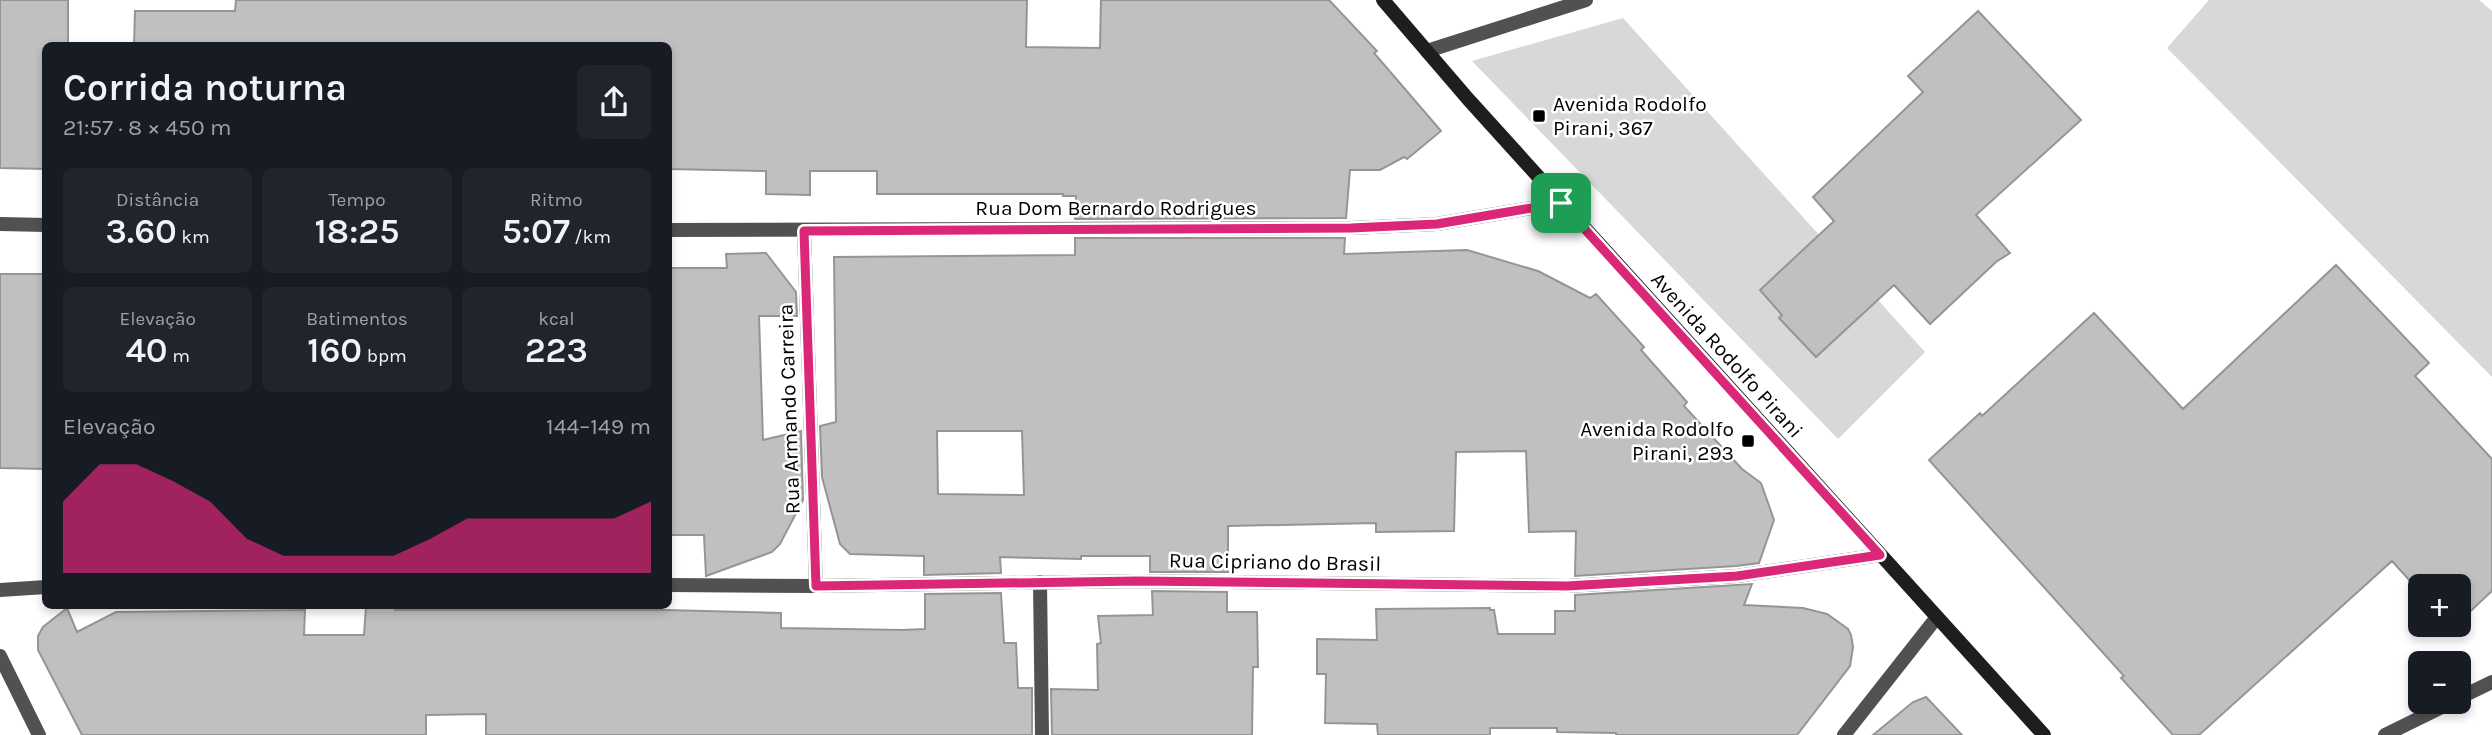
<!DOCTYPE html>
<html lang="pt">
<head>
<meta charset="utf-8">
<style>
  body { margin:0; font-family:Karla,sans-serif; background:#20242c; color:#f1f3f6; height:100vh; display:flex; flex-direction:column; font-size:26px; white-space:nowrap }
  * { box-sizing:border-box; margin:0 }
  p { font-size:23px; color:#9ea1a6 }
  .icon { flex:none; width:38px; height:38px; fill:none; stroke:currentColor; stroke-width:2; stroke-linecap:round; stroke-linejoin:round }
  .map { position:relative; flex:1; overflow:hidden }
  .panel { position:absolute; left:42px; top:42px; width:630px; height:567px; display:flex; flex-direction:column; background:#171b24; border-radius:10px; box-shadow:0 4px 10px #0003 }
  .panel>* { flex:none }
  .buttons { position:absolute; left:2408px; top:574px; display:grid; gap:14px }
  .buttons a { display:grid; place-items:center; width:63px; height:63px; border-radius:10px; background:#171b24; box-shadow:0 4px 10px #0003; font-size:35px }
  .pin { position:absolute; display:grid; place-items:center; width:60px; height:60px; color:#fff; margin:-30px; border-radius:14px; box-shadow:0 4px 10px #0006 }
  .round { display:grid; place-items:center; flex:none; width:74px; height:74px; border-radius:10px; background:#20242c }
  .overview { display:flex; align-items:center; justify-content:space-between; height:119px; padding:0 21px }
  h1 { font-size:38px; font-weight:600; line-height:52px }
  .figures { display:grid; grid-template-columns:repeat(3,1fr); gap:10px; height:119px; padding:7px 21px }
  .figures div { display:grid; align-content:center; border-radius:10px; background:#20242c; text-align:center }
  .figures b { font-size:35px; font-weight:600 }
  .figures small { font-size:19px; font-weight:400 }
  .figures p { font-size:19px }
  .chart { height:196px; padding:14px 21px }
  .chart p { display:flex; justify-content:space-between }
  .chart svg { width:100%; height:126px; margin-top:7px; fill:#db2777; opacity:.7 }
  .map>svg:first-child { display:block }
</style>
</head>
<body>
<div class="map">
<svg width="2492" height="735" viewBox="0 0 2492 735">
  <rect width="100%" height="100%" fill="#fff"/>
  <path fill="#d8d8d8" d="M2209,0H2479L2492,11V377L2167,48Z
    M1623,18L1925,352L1838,439L1472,61Z"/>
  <path fill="#c0c0c0" stroke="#959595" stroke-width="2" fill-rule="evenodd" d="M0,0H68V46H46V169L0,168Z
    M236,0H1027L1026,47L1100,48L1101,0H1329L1377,51L1374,53L1441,131L1407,159L1404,157L1380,170H1350L1346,218L1075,219L1076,196H1063V194H877V171H810V195L766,194V171L668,169L669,46H134L135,11H235Z
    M1978,11L2081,120L1976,215L2010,253L1996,262L1930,324L1894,285L1816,357L1779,318L1782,315L1760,290L1834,221L1813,197L1923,92L1908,76Z
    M1075,238H1345L1344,254L1467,250L1538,271L1590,298L1596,294L1644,347L1641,350L1687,402L1684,406L1742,469L1761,483L1774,520L1759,563L1736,566L1575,576L1576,531L1529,532L1526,451L1456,452L1454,531L1376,532V523L1228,526V572H1150V556H1081V559L1000,557L1001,573L924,575V556L850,554L840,544L822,477L820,426L836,422L834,257L1075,255ZM937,431H1022L1024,495L938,494Z
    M766,253L796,292L797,316H759L763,440L801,431L803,500L780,544L772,552L706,576L704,535H668L670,268H727L726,254Z
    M2336,265L2429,363L2415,376L2492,459V591L2459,622V586H2420V592L2392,561L2199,735H2173L2121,678L2124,676L1929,460L1980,413L1982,416L2094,313L2183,409Z
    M0,274H46V469L0,468Z
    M1752,584L1744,605L1803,608L1827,614L1848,629L1851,635L1853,647L1850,666L1797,735H1616V733L1557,732V728H1490V735H1378L1377,724L1325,723L1326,674H1317V639L1377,640L1376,609L1490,608V610H1494L1498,634H1555V611H1575V595Z
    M1152,591L1227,592V612H1257L1258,667H1253L1252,735H1052L1051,689L1098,690L1097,644L1101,643L1098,616L1153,615Z
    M1001,593L1004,643H1016L1018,688H1032V735H486V714L426,715V735H82L38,650V636L43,627L67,608L77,632L116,612L305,610L304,635H364L366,607L395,608V610H665L781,613V628L903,630L925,629V594Z
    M1926,697L1962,735H1873L1913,702Z"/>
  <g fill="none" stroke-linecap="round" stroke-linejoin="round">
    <path stroke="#515151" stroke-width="14" d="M1427,51L1586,0
      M0,224L46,225
      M668,230L1351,228L1437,224L1561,203
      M804,231L816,586
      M1040,582L1042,735
      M668,585L816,586L1137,581L1567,586L1737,576L1880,555
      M0,590L46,587
      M0,656L39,735
      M2459,698L2492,682
      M1844,735L1937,617
      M2385,735L2452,702"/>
    <path stroke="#1e1e1e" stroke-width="14" d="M1383,0L1468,99L2044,735"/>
  </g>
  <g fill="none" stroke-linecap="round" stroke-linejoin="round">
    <g stroke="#fff" stroke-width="14">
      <path id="route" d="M1561,203L1880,555L1737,576L1567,586L1137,581L816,586L804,231L1351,228L1437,224Z"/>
    </g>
    <use href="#route" stroke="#db2777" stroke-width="9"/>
  </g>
  <g fill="#000" stroke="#fff" stroke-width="2.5">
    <rect x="1532" y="109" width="14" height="14" rx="3.5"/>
    <rect x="1741" y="434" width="14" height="14" rx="3.5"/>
  </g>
  <g text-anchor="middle" stroke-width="5" stroke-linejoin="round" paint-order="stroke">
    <g font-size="21" fill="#000" stroke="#fff" text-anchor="start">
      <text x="1553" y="111">Avenida Rodolfo<tspan x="1553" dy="24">Pirani, 367</tspan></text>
      <text x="1734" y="436" text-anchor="end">Avenida Rodolfo<tspan x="1734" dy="24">Pirani, 293</tspan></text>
    </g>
    <g font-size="21" fill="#000" stroke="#fff">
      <text x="1116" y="215">Rua Dom Bernardo Rodrigues</text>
      <text transform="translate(1727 355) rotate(48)" y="7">Avenida Rodolfo Pirani</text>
      <text transform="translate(789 409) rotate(-92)" y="7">Rua Armando Carreira</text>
      <text transform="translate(1275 562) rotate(1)" y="7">Rua Cipriano do Brasil</text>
    </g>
  </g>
</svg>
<div class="buttons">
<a>+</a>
<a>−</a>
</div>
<div class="pin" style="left:1561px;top:203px;background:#1e9e55"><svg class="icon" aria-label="arrive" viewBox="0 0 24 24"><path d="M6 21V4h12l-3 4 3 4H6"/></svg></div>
<section class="panel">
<div class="overview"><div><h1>Corrida noturna</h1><p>21:57 · 8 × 450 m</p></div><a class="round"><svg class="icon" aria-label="share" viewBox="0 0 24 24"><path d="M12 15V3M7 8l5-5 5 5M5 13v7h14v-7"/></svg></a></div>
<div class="figures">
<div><p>Distância</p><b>3.60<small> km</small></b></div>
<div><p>Tempo</p><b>18:25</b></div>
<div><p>Ritmo</p><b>5:07<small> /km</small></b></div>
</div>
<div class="figures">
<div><p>Elevação</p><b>40<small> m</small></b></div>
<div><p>Batimentos</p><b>160<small> bpm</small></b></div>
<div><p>kcal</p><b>223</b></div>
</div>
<div class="chart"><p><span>Elevação</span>144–149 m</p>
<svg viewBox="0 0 160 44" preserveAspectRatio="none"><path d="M0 44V19L10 6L20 6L30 12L40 19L50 32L60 38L70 38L80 38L90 38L100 32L110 25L120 25L130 25L140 25L150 25L160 19V44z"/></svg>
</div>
</section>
</div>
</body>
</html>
